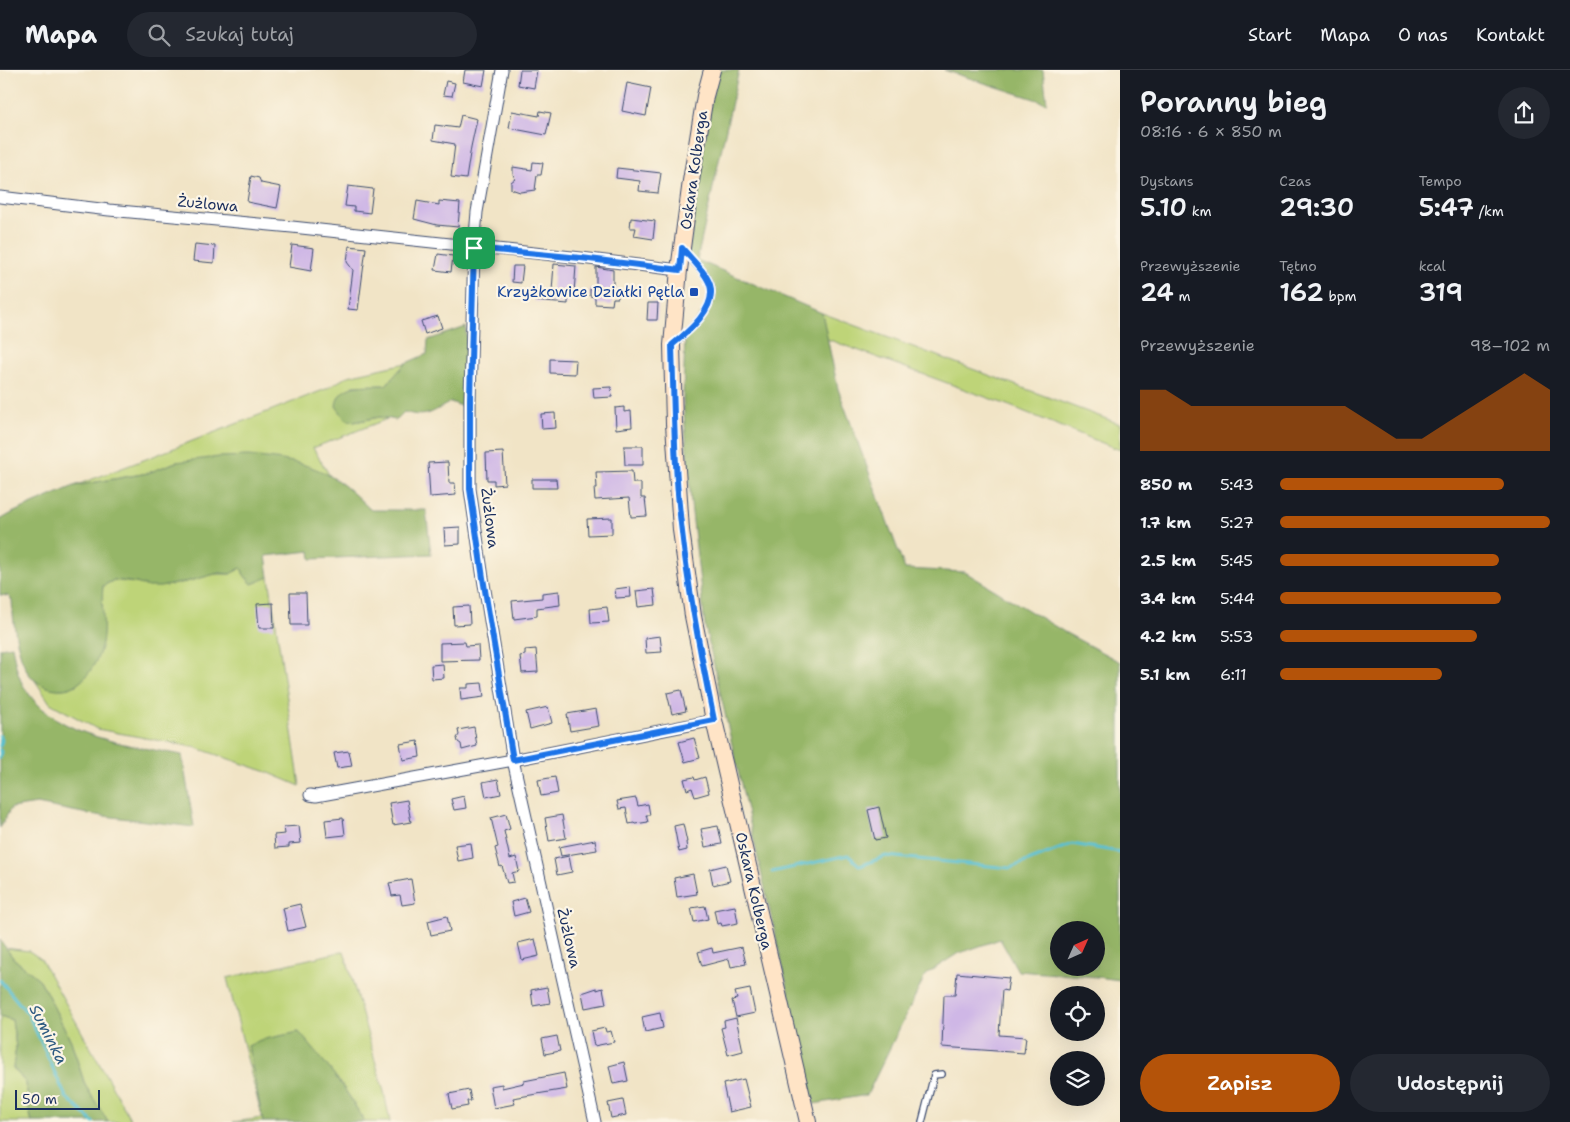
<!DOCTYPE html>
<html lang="pl">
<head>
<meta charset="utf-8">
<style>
  body { margin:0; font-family:"Shantell Sans",sans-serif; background:#242831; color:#f1f3f6; height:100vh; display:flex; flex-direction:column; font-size:19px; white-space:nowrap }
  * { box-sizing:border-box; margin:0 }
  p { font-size:16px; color:#9ea1a6 }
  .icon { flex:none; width:28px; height:28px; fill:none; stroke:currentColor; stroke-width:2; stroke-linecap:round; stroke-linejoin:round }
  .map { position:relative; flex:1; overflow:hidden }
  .sheet { display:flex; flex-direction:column; background:#171b24; width:450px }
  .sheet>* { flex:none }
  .needle { width:32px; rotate:45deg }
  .controls { position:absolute; left:1050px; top:851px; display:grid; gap:10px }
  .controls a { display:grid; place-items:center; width:55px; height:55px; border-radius:50%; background:#171b24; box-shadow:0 5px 20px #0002; font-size:25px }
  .scale { position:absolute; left:15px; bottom:12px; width:85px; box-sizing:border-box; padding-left:5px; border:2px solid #1b2f5e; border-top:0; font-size:14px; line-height:18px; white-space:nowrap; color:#1b2f5e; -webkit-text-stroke:4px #fcf5e5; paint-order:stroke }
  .pin { position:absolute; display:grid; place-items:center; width:42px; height:42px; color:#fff; margin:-21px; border-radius:10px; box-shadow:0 2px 8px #0006 }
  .round { display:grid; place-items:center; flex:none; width:52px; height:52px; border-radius:26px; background:#242831 }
  .summary { display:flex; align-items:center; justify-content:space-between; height:85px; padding:0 20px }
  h1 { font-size:28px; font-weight:600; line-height:38px }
  .figures { display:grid; grid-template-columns:repeat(3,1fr); gap:8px; height:85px; padding:5px 20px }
  .figures div { display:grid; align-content:center }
  .figures b { font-size:25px; font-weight:600 }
  .figures small { font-size:14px; font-weight:400 }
  .figures p { font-size:14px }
  .chart { height:140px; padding:10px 20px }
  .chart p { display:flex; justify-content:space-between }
  .chart svg { width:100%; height:90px; margin-top:5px; fill:#b45309; opacity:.7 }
  .primary-button { display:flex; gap:10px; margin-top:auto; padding:10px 20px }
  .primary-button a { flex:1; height:58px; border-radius:30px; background:#b45309; color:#fff; font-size:20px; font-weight:600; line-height:58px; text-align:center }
  .primary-button a+a { background:#242831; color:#f1f3f6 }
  ul { padding:0 20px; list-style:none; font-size:16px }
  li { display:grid; grid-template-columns:80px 60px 1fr; align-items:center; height:38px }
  li i { height:12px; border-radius:6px; background:#b45309 }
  header { display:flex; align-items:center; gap:30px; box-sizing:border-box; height:70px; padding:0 25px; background:#171b24; border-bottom:1px solid #363941 }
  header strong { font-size:24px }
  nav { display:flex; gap:28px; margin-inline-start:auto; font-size:18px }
  .search { width:350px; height:45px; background:#242831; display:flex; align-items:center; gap:12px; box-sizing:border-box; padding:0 18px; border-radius:28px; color:#9ea1a6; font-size:19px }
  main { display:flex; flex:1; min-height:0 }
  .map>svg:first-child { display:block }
</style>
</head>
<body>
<header>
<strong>Mapa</strong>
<div class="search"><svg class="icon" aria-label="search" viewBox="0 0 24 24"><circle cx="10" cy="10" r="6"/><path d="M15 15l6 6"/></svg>Szukaj tutaj</div>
<nav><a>Start</a><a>Mapa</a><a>O nas</a><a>Kontakt</a></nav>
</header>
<main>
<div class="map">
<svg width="1120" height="1052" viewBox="0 0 1120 1052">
  <rect width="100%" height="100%" fill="#fcf5e5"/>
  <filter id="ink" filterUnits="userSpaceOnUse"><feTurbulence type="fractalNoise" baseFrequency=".02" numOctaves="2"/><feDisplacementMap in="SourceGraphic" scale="10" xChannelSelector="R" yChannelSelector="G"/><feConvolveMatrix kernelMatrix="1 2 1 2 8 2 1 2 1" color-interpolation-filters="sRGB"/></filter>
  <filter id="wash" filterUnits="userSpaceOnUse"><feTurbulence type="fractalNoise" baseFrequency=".0096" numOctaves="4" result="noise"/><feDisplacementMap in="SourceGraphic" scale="20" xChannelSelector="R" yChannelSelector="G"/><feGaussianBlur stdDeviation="1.12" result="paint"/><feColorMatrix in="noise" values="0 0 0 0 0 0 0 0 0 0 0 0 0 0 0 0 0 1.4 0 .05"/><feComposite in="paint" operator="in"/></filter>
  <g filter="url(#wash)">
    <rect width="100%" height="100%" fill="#f1e4c6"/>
    <path fill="#bed478" stroke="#6c826b" d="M822,243L1120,354V380L1010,336L827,269Z
      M406,293L386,315L352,316L354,352L380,347L387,349L313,378L330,406L301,394L176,392L148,403L74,416L146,389L326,319L348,306Z
      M241,498L244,505L252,514L269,507L300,716L267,702L194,677L97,659L50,633L32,606C53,625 78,624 92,596C95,590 95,581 96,574C98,554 100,535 103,516L114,510L141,514L166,516L186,512L214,504H230Z
      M5,878L29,881L41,889L132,1052H108L85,1015L71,971L40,910L14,889Z
      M344,881L384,1022L390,1052H364C347,1018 323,990 298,962L248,976L263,1052H233L262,1048L227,908Z
      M0,946L12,950L16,977L13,998L26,1013L29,1040L32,1052H0Z"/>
    <path fill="#96b668" stroke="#587263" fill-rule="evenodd" d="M719,0H739L697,190L822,243L838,319L905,499L965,502L1066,563L1120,592V910L1097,907L1018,901L1000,869L957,884L926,904L867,1025L814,1034L705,556L691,434L683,330L685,264L710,233L711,217L688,185L711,30ZM1059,860H1096V898H1059Z
      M944,0H1043L1047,33Z
      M466,257L467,331L461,336L451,332C431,342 428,349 404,342L396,350L380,347L354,352L345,349L336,336C339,311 367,316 386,315L406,293L427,284L428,270Z
      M248,386C276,389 305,391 330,406C345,414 358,428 371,440H426L431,484L311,489L310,481L266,486L269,507L252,514L244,505L241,498L230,504L219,503L186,512L160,517H148L136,513L114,510L103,516C100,538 108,561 99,584C96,593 88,606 80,612C65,625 40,619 29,604C17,586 13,551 12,530L8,526L0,525V450L14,442L74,416L148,403L176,392L219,387Z
      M12,576C15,591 17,607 26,620C58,668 130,675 182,685L194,757L88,744L37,734L11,738L0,758V578Z
      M0,870L14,889L40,910L71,971L85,1015L108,1052H32L29,1040L26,1013L13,998L16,977L12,950L0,946Z
      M299,962C323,990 347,1018 364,1052H263L248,976L260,970Z"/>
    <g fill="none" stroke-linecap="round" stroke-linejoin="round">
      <path stroke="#57c0d3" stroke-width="3" d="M0,666L2,670L0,676
        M0,680L1,682L0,688
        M772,802L848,785L860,796L886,786L1010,798L1072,774L1120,782
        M0,910L28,944L66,1027L93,1052"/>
    </g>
    <g id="blocks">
      <path fill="#cfb7e6" d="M465,0H486L483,16L463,12Z
        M520,0H537L534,18L518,15Z
        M446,11L455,13L452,26L443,25Z
        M627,13L651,18L646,46L622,41Z
        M512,41L539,46L540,41L551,43L546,65L509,58Z
        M461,45L477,49L471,77L466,109L451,107L455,74L433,70L435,55L458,58Z
        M533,92L543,93L541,105H537L535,120L520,122L511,119V112L515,109L513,104V97L532,100Z
        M617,98L661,103L658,123L639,121L640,111L616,108Z
        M251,106L259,108L261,113L281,117L277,138L247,132Z
        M348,116L373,119L370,143L354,141V137L345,136Z
        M417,131L439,135V131L460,133L458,157L437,155L414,149Z
        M631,148L655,151L653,169L634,166L636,158H630Z
        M195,174L215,176L214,193L193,191Z
        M292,175L314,178L311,201L289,197Z
        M349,176L366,178L358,240L348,239L353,200L347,192Z
        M438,184L453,186L451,202L435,200Z
        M554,194L576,196L574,223H568V234L534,231L535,220L552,221Z
        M513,196H523L521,213L512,212Z
        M596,197L613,200V219H618V228H613L612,235L595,234V227L590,226V219H596Z
        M648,233H658L657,250H647Z
        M438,246L442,258L425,264L421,251Z
        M550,289L576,290L575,304L550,303Z
        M611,317L612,327L594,328L593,318Z
        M624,337V342L631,341L632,357L616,359L615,338Z
        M555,343L556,358L542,359L541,344Z
        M624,376H643V395H625Z
        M503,382L505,414L494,415V410H487L486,383Z
        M448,392L449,413H455L456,425L430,427L428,393Z
        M632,401L633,413H641V428H645L647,446L631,447L629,428L595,430L594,418H597L596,402Z
        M532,409H556L557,418H532Z
        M612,448V464L588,465L587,449Z
        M460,457V474L445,475L444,458Z
        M630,517L631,527L616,528L615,519Z
        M654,519L656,535L638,537L636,521Z
        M559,521L560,535L537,538V546L514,549L512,531L542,528V523Z
        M290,523H306L307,555H291Z
        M273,533L274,558H259L257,534Z
        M469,536L470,554L454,555L453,537Z
        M607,537L609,552L591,553L590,539Z
        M660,566L662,582L646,583L645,568Z
        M465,572L466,576L478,575L479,590L440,591V573Z
        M536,579L538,602L522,603L520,586L525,585V580Z
        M443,594L444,608L432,609L431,595Z
        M482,613L484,627L461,630L460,618H468V614Z
        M681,620L686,641L672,644L667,623Z
        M548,637L552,653L530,659L526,642Z
        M596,639L599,656L570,661L567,644Z
        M474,657L477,676L462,680L461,674L458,672L457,668L459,665L458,660Z
        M694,668L700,688L685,692L679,672Z
        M418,671L420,687L403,690L400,674Z
        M349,681L352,696L337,698L334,683Z
        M555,707L558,723L541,726L538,710Z
        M694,707L695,710L705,707L709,723L695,727L692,718L687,720L684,709Z
        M498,709L501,724L486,727L483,712Z
        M464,726L466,738L454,740L451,729Z
        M636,728L638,736L648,734L650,745H646L648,752L635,754L634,753L629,754L626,738L619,739L617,731Z
        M407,730L411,752L393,755L389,733Z
        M879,737L886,768L875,770L868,740Z
        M506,744L510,759L504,761L510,789L516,787L519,801L512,803L514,812L507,813L502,796L500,797L495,778L498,777L491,748Z
        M562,745L566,768L549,771L545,748Z
        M343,748L345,765L327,767L325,750Z
        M683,754L687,772H686L687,780L679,782L674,756Z
        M299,756L301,773L289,774V777L275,778L274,765L285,764L284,757Z
        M718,756L722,774L705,777L701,759Z
        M595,770L597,780L561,786L559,777Z
        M471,773L473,788L458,791L455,775Z
        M569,786L572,802L557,805L554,789Z
        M726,795L730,811L713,815L710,799Z
        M693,804L697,824L677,827L674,808Z
        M411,809L415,833L402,835L400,825L392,826L389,813Z
        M525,828L529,842L514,846L511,832Z
        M300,834L306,857L288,861L283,838Z
        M705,836L708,849L694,852L691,838Z
        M735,836L738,853L722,856L721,853L717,854L714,840Z
        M447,846L450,861L431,865L428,851Z
        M535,869L539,886L522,890L518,873Z
        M742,877L746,894L731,897L729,889L702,896L698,882L712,878L713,883Z
        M957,903L1009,908L1007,921L1002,920L999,965L1026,967L1024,983L942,977L944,925H955Z
        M547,917L550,933L533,936L531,920Z
        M597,918V920L603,918L606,934L585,938L582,923Z
        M750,919L755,943L736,947L732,930L737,929L735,922Z
        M660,943L663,958L645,962L642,947Z
        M736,948L743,981L728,985L721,958L725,957L724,951Z
        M605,958L606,962L611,961L614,972L594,976L591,961Z
        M557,966L560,981L545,984L542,969Z
        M624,992L628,1011L613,1014L609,996Z
        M564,1003L567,1019L513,1028L515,1034L494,1038L490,1016L502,1014V1018L524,1013V1011Z
        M744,1009L751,1037L729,1042L723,1014Z
        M469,1020L471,1031H467L468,1036L452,1039L449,1024Z
        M623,1030L626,1045L611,1048L608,1033Z"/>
    </g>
  </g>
  <g filter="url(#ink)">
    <use href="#blocks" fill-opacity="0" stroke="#3b4a6e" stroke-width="1"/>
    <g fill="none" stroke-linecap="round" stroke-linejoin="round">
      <g stroke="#3b4a6e" stroke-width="8">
        <path id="lane" d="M677,271C691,259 715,238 711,217C708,204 693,192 685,182
          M922,1052L934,1005L942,1004"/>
      </g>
      <g stroke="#3b4a6e" stroke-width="13">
        <path id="street" d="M502,0L477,142L474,178L470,329V419L483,508L513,690L595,1052
          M0,127L109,140L292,157L581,188L679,200
          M310,725L316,726L513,690L714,650"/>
      </g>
      <g stroke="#3b4a6e" stroke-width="18">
        <path id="secondary" d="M712,0L705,26L691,111L679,200L672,275L674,354L681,460L693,546L714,650L808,1052"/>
      </g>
      <use href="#lane" stroke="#fff" stroke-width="5.5"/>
      <use href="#street" stroke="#fff" stroke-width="11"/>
      <use href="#secondary" stroke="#ffe4c6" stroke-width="16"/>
    </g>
  </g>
  <g fill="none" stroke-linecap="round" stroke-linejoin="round" filter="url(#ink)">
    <g stroke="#fff" stroke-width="10">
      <path id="route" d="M474,178L581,188L680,200L682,178C691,189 706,202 710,215C717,238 688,262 672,275C674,337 674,400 682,462C689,525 701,587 714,650L513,690L483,508L470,419V329Z"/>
    </g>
    <use href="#route" stroke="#1a73e8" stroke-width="6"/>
  </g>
  <rect fill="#1a4fb4" stroke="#fcf5e5" stroke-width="2" x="689" y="217" width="10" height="10" rx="2.5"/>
  <g text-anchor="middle" stroke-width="4.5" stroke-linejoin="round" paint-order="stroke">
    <g font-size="15" fill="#1b2f5e" stroke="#fcf5e5">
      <text transform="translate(694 100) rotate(-82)" y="5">Oskara Kolberga</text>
      <text transform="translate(208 134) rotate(5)" y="5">Żużlowa</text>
      <text transform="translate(490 448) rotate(83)" y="5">Żużlowa</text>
      <text transform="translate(754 821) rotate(77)" y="5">Oskara Kolberga</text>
      <text transform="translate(569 868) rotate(77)" y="5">Żużlowa</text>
    </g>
    <g font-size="15" fill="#164399" stroke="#fcf5e5" text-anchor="end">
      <text x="684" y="227">Krzyżkowice Działki Pętla</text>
    </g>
    <g font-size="16" font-style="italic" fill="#2d5a81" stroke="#fcf5e5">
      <text transform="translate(49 964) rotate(63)" y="6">Suminka</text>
    </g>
  </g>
</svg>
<div class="controls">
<a><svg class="needle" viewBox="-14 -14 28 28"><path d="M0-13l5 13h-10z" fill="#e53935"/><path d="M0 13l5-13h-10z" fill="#9ea1a6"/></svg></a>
<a><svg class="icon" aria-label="locate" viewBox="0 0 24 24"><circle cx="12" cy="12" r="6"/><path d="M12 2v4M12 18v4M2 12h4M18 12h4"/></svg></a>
<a><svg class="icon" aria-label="layers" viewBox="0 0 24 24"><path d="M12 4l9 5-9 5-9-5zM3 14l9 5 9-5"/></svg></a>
</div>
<div class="scale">50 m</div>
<div class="pin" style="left:474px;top:178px;background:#1e9e55"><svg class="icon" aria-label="arrive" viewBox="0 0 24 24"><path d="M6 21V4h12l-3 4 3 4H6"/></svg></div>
</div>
<section class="sheet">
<div class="summary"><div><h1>Poranny bieg</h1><p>08:16 · 6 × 850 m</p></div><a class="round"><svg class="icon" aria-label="share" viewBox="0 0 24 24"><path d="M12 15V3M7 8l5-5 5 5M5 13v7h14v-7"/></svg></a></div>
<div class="figures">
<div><p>Dystans</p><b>5.10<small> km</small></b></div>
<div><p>Czas</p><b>29:30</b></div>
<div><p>Tempo</p><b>5:47<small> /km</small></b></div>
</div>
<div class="figures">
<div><p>Przewyższenie</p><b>24<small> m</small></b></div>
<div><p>Tętno</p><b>162<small> bpm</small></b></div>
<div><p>kcal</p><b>319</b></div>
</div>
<div class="chart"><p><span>Przewyższenie</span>98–102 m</p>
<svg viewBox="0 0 160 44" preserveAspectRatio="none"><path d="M0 44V14L10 14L20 22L30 22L40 22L50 22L60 22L70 22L80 22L90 30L100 38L110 38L120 30L130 22L140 14L150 6L160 14V44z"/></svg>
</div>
<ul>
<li><b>850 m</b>5:43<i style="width:83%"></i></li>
<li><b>1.7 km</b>5:27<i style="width:100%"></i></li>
<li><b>2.5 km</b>5:45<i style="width:81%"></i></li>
<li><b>3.4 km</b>5:44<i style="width:82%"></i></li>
<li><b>4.2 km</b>5:53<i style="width:73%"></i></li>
<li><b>5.1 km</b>6:11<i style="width:60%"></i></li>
</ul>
<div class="primary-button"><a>Zapisz</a><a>Udostępnij</a></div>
</section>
</main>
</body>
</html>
